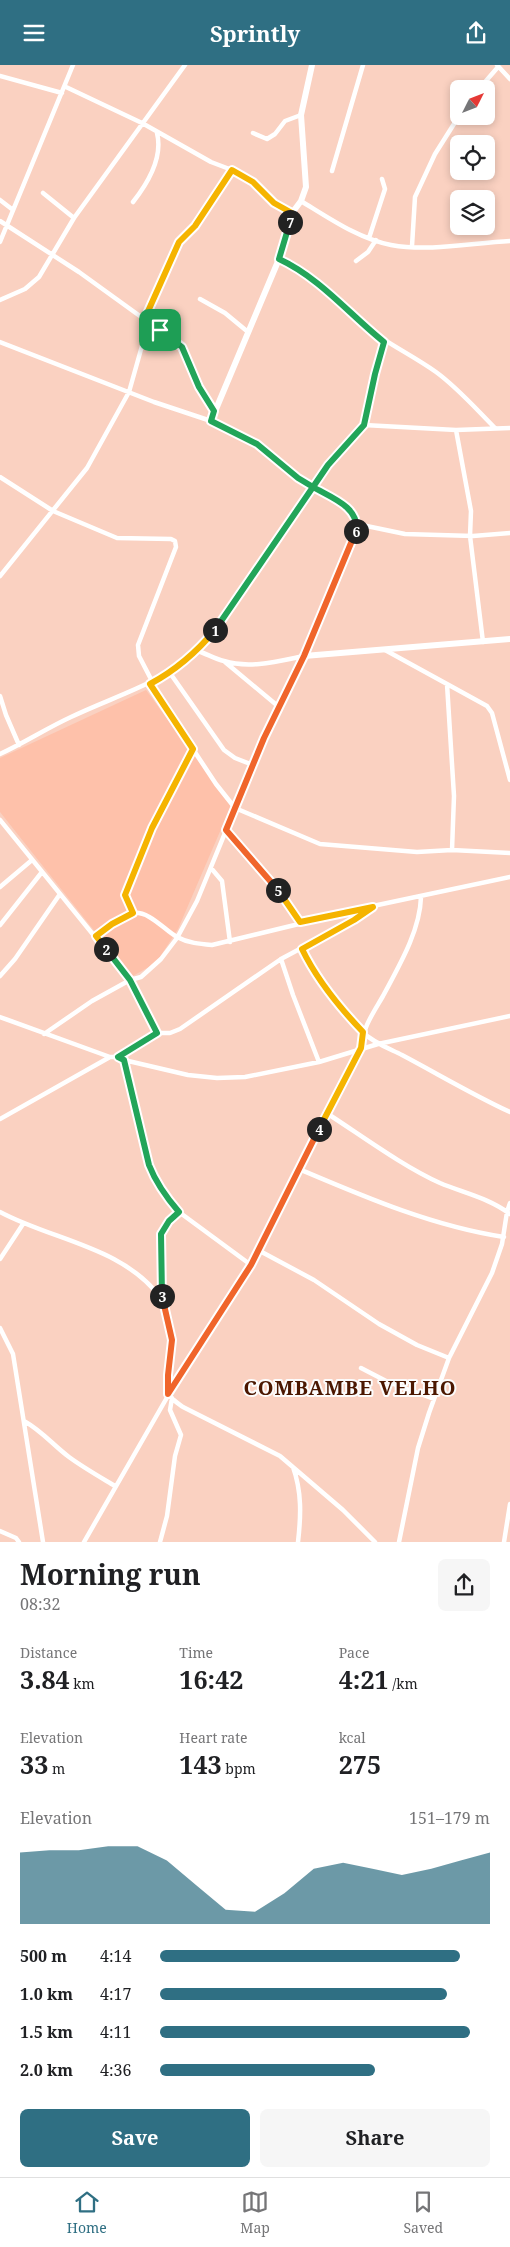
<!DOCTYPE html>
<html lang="en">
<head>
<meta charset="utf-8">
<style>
  body { margin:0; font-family:"Noto Serif",serif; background:#f6f6f6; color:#202124; height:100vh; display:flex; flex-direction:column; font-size:19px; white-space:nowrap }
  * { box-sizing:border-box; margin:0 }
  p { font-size:16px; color:#757577 }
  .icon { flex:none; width:28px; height:28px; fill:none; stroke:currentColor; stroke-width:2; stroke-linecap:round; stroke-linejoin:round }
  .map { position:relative; height:1477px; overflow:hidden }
  .panel { display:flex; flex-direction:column; background:#fff; flex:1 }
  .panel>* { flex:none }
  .needle { width:32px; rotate:48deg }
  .fabs { position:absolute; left:450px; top:15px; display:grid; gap:10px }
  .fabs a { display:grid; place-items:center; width:45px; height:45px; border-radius:8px; background:#fff; box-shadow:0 2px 8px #0003; font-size:25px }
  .pin { position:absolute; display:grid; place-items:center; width:42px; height:42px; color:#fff; margin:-21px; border-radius:10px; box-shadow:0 2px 8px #0006 }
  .km { position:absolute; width:25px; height:25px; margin:-12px; border-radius:50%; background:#222; color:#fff; font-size:14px; line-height:25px; text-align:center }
  .round { display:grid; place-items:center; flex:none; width:52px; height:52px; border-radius:8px; background:#f6f6f6 }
  .overview { display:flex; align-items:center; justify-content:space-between; height:85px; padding:0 20px }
  h1 { font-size:28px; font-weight:700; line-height:38px }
  .metrics { display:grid; grid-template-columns:repeat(3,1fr); gap:8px; height:85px; padding:5px 20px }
  .metrics div { display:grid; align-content:center }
  .metrics b { font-size:25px; font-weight:700 }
  .metrics small { font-size:14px; font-weight:400 }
  .metrics p { font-size:14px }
  .chart { height:140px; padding:10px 20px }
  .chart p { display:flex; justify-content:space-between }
  .chart svg { width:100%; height:90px; margin-top:5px; fill:#2f6f83; opacity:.7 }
  .action { display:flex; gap:10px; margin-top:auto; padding:10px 20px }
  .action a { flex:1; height:58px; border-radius:8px; background:#2f6f83; color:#fff; font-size:20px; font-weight:700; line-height:58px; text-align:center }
  .action a+a { background:#f6f6f6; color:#202124 }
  ul { padding:0 20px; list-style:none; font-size:16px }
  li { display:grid; grid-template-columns:80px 60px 1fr; align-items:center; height:38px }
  li i { height:12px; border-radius:6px; background:#2f6f83 }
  header { display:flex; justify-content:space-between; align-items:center; height:65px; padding:0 20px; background:#2f6f83; color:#fff; font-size:22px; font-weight:700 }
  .tab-bar { display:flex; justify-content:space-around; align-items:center; height:70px; border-top:1px solid #e0e0e0; background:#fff; font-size:14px; color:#757577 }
  .tab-bar a { display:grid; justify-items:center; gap:2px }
  .tab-bar .on { color:#2f6f83 }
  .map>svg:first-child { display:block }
</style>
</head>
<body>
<header><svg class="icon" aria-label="menu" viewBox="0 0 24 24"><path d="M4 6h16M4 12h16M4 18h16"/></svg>Sprintly<svg class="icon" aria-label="share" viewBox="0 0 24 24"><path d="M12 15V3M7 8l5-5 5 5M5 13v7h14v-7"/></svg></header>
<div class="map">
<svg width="510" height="1477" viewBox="0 0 510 1477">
  <rect width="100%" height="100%" fill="#fad1c1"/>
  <path fill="#fec1aa" d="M146,625L231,741L178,864L156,898L131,912L0,747V693Z"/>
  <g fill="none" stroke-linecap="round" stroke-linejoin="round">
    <path stroke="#fff" stroke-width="4.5" d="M497,0L510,14
      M0,11L62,28
      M66,22L142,58L211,97L232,105L253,117L274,138L292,148
      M479,24L498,2
      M253,68L267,74L275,69L285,56L301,50
      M332,106L363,0
      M43,128L74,153
      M0,135L13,145
      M301,136C329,153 359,174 391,180C430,187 471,178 510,176
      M133,137C148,118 163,92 157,68
      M0,156L79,207L180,280L199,322L214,346
      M369,173L385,124L382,114
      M0,177L73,0
      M412,181L415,132L435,89L459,51
      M279,194C313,209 334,237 363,260C386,278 412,290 436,307C458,323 476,344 495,363
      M356,196L368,187L376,175
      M200,234L225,248L248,267
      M0,235L25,224L39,212L74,153L185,0
      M145,253L179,177L195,161L232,105
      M0,277L154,337L211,356
      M364,360L375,309L384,277
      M456,365L471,446L470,471L483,577
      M0,412L53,446L117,473L171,474L175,476L176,482L138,580L139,591L153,618
      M357,459L405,469L473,471L510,468
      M0,511L87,403L129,327L149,256
      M385,585L447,619
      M198,586C207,589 215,594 224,596C250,604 279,596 304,591
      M225,597L279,642
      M170,608L224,685L235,693L253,700
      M150,619L216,719L235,743L320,779L417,787L452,785L510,788
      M0,631L6,650L19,680
      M0,689C24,678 47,663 71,652C117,630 158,620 198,586C216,571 229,547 242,528C281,472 314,408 364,360L456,365L510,363
      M0,755L130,915L157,968
      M226,765L276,824L300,857
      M452,785L454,731L447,619L487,641L492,648L510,715
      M211,803L222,816L230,877
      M0,822L32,795
      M133,848L125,830L152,763L193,684
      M0,860L42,807
      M96,871C106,863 120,850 133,848C150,846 164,865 177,872C188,878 200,879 212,880L369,842
      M302,884C316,914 338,945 362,967C374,978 388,983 402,990C438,1009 473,1030 510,1047
      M281,894L293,930L319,997
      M0,911L15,894L60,829
      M0,952L110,992H118L124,995L188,1010L217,1013L245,1012L319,997L378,979L510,951
      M44,969L92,936L130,915L141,912L161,894L177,873L197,836L264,673L304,591
      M118,992L157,968H170L180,964L281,894L354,855L373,841L510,812
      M124,995L149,1100L161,1125L179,1147L251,1200
      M328,1049C362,1071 404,1102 440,1118C464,1128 489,1133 510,1149
      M0,1054L110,992
      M299,1104C365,1132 432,1161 504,1172
      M0,1147C52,1175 123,1182 160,1232C167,1242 173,1272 172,1284C170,1297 163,1316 168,1329C171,1334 179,1339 183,1342L280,1391L343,1445L375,1477
      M258,1185L314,1215L379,1259L417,1280L449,1293
      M0,1194L23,1159
      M162,1234L161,1169L169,1156L179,1147
      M0,1263L13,1289L43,1477
      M361,1303L388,1317L434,1334
      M24,1356C42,1366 53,1380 69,1392C84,1403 100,1412 115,1421
      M293,1402C302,1427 301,1451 298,1477
      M0,1466L16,1473L19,1477
      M84,1477L169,1329L251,1200L361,983C363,962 372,950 383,931C399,901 420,866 421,832
      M160,1477L167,1451L175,1391L181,1370L170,1345L172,1333
      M399,1477L418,1383L429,1348L449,1293L492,1208L502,1179L507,1147L510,1138
      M504,1477L510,1439"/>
    <path stroke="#fff" stroke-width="6" d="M312,0L301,50L306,122L301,136L292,148L279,194L211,356L257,379L298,413L348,444L357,459L354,475L304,591L510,574"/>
  </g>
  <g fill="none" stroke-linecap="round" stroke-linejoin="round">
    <g stroke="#fff" stroke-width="10">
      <path id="split-1" d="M160,265L182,282L199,322L214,346L211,356L257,379L298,413L313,422L215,565"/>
    </g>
    <g stroke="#fff" stroke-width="10">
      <path id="split-2" d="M106,884L96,871L112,859L133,848L125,830L152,763L193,684L150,619C176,605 196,588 215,565"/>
    </g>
    <g stroke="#fff" stroke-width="10">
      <path id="split-3" d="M106,884L130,915L157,968L118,992L124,995L149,1100C156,1118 166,1132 179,1147L169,1156L161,1169L162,1231"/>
    </g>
    <g stroke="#fff" stroke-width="10">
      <path id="split-4" d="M162,1231L172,1275L168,1310V1329L251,1200L319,1064"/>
    </g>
    <g stroke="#fff" stroke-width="10">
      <path id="split-5" d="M278,825L300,857L373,842L354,855L302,884C317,915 339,942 363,967L361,983L319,1064"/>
    </g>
    <g stroke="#fff" stroke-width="10">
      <path id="split-6" d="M278,825L226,765L264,673L304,591L356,466"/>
    </g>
    <g stroke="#fff" stroke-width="10">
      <path id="split-7" d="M290,157L279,194C320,213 349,249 384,277L375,309L364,360L328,400L313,422C330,432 360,442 356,466"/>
    </g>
    <g stroke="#fff" stroke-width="10">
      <path id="split-8" d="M160,265L145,253L179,177L195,161L232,105L253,117L274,138L292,148L290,157"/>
    </g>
    <use href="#split-1" stroke="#22a559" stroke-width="6"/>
    <use href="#split-2" stroke="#f5b400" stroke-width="6"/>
    <use href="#split-3" stroke="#22a559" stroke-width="6"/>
    <use href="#split-4" stroke="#f0652b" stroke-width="6"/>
    <use href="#split-5" stroke="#f5b400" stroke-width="6"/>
    <use href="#split-6" stroke="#f0652b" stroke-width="6"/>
    <use href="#split-7" stroke="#22a559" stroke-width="6"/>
    <use href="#split-8" stroke="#f5b400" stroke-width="6"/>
  </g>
  <g text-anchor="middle" stroke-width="4" stroke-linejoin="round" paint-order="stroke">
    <g font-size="20" font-weight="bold" letter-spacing="1" fill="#4b1700" stroke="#fcfcfc">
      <text x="350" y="1330">COMBAMBE VELHO</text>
    </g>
  </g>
</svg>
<div class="fabs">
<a><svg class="needle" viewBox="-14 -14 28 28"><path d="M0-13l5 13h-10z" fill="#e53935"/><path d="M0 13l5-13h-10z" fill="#757577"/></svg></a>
<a><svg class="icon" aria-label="locate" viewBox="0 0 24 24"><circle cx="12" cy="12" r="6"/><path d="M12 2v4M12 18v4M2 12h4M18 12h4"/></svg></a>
<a><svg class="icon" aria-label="layers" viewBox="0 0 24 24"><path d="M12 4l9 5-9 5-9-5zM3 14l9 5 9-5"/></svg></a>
</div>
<div class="pin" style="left:160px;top:265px;background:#1e9e55"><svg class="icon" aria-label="arrive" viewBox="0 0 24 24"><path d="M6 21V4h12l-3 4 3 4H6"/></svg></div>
<b class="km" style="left:215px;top:565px">1</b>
<b class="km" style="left:106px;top:884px">2</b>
<b class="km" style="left:162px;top:1231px">3</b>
<b class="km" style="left:319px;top:1064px">4</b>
<b class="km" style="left:278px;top:825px">5</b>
<b class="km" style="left:356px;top:466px">6</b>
<b class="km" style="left:290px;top:157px">7</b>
</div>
<section class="panel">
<div class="overview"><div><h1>Morning run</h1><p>08:32</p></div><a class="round"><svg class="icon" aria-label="share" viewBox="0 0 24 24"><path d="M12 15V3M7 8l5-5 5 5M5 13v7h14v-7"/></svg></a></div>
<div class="metrics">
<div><p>Distance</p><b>3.84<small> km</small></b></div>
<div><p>Time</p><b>16:42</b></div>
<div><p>Pace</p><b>4:21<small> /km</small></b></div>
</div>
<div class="metrics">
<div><p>Elevation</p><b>33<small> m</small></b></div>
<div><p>Heart rate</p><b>143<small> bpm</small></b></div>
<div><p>kcal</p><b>275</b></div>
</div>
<div class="chart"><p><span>Elevation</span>151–179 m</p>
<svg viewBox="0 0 160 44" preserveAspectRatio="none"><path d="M0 44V9L10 8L20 8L30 6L40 6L50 13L60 25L70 37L80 38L90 29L100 17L110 14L120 17L130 20L140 17L150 13L160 9V44z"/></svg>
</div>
<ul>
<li><b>500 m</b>4:14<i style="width:91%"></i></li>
<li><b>1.0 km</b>4:17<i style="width:87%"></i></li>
<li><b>1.5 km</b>4:11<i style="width:94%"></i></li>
<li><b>2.0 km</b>4:36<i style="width:65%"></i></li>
</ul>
<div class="action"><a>Save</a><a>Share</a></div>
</section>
<nav class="tab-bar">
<a class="on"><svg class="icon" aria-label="home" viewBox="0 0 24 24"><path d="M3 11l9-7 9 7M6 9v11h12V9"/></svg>Home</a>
<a><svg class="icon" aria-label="map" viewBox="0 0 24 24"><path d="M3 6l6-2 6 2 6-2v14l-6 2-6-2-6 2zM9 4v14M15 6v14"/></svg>Map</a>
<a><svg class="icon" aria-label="saved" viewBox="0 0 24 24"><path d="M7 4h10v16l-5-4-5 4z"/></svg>Saved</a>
</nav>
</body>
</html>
